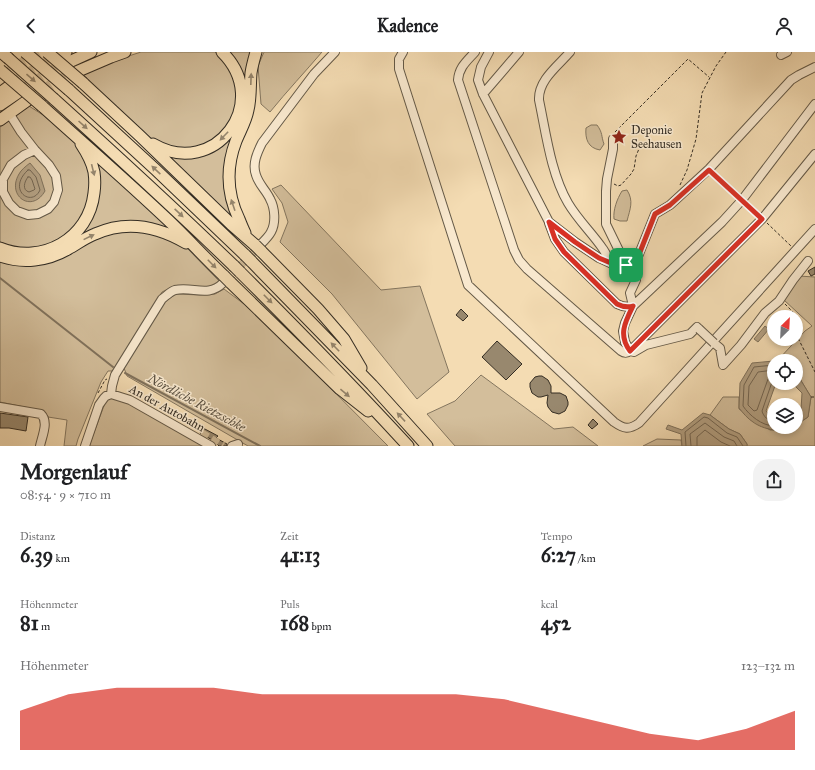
<!DOCTYPE html>
<html lang="de">
<head>
<meta charset="utf-8">
<style>
  body { margin:0; font-family:"IM FELL Great Primer",serif; background:#f2f2f2; color:#202124; height:100vh; display:flex; flex-direction:column; font-size:15px; white-space:nowrap }
  * { box-sizing:border-box; margin:0 }
  p { font-size:13px; color:#757577 }
  .icon { flex:none; width:22px; height:22px; fill:none; stroke:currentColor; stroke-width:2; stroke-linecap:round; stroke-linejoin:round }
  .map { position:relative; height:394px; overflow:hidden }
  .panel { display:flex; flex-direction:column; background:#fff; flex:1 }
  .panel>* { flex:none }
  .needle { width:26px; rotate:24deg }
  .tools { position:absolute; left:767px; top:258px; display:grid; gap:8px }
  .tools a { display:grid; place-items:center; width:36px; height:36px; border-radius:50%; background:#fff; box-shadow:0 2px 6px #0003; font-size:20px }
  .pin { position:absolute; display:grid; place-items:center; width:34px; height:34px; color:#fff; margin:-17px; border-radius:8px; box-shadow:0 2px 6px #0006 }
  .round { display:grid; place-items:center; flex:none; width:42px; height:42px; border-radius:16px; background:#f2f2f2 }
  .head { display:flex; align-items:center; justify-content:space-between; height:68px; padding:0 20px }
  h1 { font-size:22px; font-weight:700; line-height:30px }
  .figures { display:grid; grid-template-columns:repeat(3,1fr); gap:6px; height:68px; padding:4px 20px }
  .figures div { display:grid; align-content:center }
  .figures b { font-size:20px; font-weight:700 }
  .figures small { font-size:11px; font-weight:400 }
  .figures p { font-size:11px }
  .chart { height:112px; padding:8px 20px }
  .chart p { display:flex; justify-content:space-between }
  .chart svg { width:100%; height:72px; margin-top:4px; fill:#d93025; opacity:.7 }
  header { display:flex; justify-content:space-between; align-items:center; height:52px; padding:0 20px; background:#fff; font-size:18px; font-weight:700 }
  .map>svg:first-child { display:block }
</style>
</head>
<body>
<header><svg class="icon" aria-label="back" viewBox="0 0 24 24"><path d="M15 5l-7 7 7 7"/></svg>Kadence<svg class="icon" aria-label="person" viewBox="0 0 24 24"><circle cx="12" cy="8" r="4"/><path d="M4 21q1-7 8-7t8 7"/></svg></header>
<div class="map">
<svg width="815" height="394" viewBox="0 0 815 394">
  <rect width="100%" height="100%" fill="#f4dcb3"/>
  <filter id="stains"><feTurbulence type="fractalNoise" baseFrequency=".005" numOctaves="4"/><feColorMatrix values="0 0 0 0 .2 0 0 0 0 .09 0 0 0 0 .02 0 0 0 .5 -.17"/></filter>
  <radialGradient id="worn" r=".72"><stop offset=".6" stop-color="#630" stop-opacity="0"/><stop offset="1" stop-color="#630" stop-opacity=".3"/></radialGradient>
  <path fill="#d3be9b" stroke="#84765f" d="M141,0H215L227,11L235,31L238,47L234,64L220,83L204,94L183,98L158,91L148,84L101,42L83,22L107,11Z
    M228,0H252L246,32H244Z
    M264,0H322C305,20 287,39 270,60L261,52L258,14Z
    M29,54L43,63L77,91L88,113L91,138L87,157L77,174L50,193L29,197L16,196L0,190V75Z
    M591,73H597C603,81 601,84 604,92L600,98C588,96 585,87 586,76Z
    M232,82L234,85L232,161L230,164L166,102L176,105Z
    M98,107L169,175L167,177L149,172L75,186L88,173L94,109Z
    M281,133L381,238L420,234L449,320L417,347L332,242L280,190L288,170L282,151L272,137Z
    M627,138C634,149 630,157 627,169H620L614,167C613,158 617,147 622,139Z
    M137,176L185,194L220,230L212,235L174,234L162,240L115,319H108L101,330L78,387L76,394H64L67,368L48,365L44,359L0,350V206L104,182Z
    M798,224L815,225V394H747V392L740,382L729,377L710,363L723,345H739V357L770,378H789L793,375H796V373L808,365L811,345L797,322H796V309H777L805,279L812,274L784,248Z
    M224,237L256,261L388,394H248L127,324L124,316L159,258L168,247L177,242L200,243L215,242Z
    M481,323L554,377L573,375L598,394H455L427,362L455,349Z
    M111,346L123,348L206,394H89L105,351L107,348Z
    M657,387L681,388L682,394H643Z"/>
  <path fill="#b3a082" stroke="#80725c" d="M30,111L40,123L45,139C32,162 6,144 19,122C21,118 26,114 30,111Z
    M765,274L769,277L758,290L754,287Z
    M774,309V331H776L766,359L774,368V375H793C783,382 762,377 753,370C748,367 743,361 739,356L740,331L752,311Z
    M796,322H797L811,345L808,365L796,373V364L801,358L802,341L793,332L789,331H796Z
    M703,361L710,363L729,377L740,382L747,392V394H682L681,382L666,377L668,373L682,378Z"/>
  <g fill="none" stroke-linecap="round" stroke-linejoin="round">
    <path stroke="#746652" stroke-width="1" d="M28,118H30L36,125L40,138C32,156 6,138 28,118Z
      M28,125H30L32,128L35,137L34,138L29,140C22,138 24,130 28,125Z
      M774,313L754,315L744,333L743,354C749,363 762,374 774,374
      M774,318L758,320L749,334L748,353L754,359L757,358L768,327L771,324L774,322
      M774,328L772,330L762,359C763,364 769,370 774,370
      M686,394L685,380L704,365L708,366L727,381L737,385L743,394
      M691,394L690,382L705,371L724,385L734,389L737,394
      M697,394V385L705,378L721,390L730,394"/>
    <path stroke="#80725c" stroke-width="2" d="M0,226L113,315
      M125,321L260,394"/>
  </g>
  <path fill="#98886e" stroke="#342d23" d="M815,215V222L811,224L808,219Z
    M461,257L468,264L463,269L456,263Z
    M497,289L522,312L506,328L482,305Z
    M539,324H542L548,328L551,334V341H560L566,344L568,350V353L565,359L559,362L552,360L548,355L547,351L548,343L541,345H538L532,341L530,335V331L535,325Z
    M0,361L28,365L26,379L9,376H0Z
    M593,367L598,372L592,377L588,373Z
    M203,376L218,384L216,386L227,392V394H219L214,389L200,381Z"/>
  <g fill="none" stroke-linecap="round" stroke-linejoin="round">
    <path stroke="#ceb996" stroke-width="8" stroke-dasharray="8 4" stroke-linecap="butt" d="M224,230L261,193
      M201,381L223,394"/>
    <path stroke="#ceb996" stroke-width="11" stroke-dasharray="11 5.5" stroke-linecap="butt" d="M2,25L19,13L42,0
      M11,33L25,23L59,4
      M19,40L50,20L67,11
      M28,48L56,30L76,20"/>
    <g stroke="#645947" stroke-width="10">
      <path id="minor" d="M403,0L399,7V17L468,233L614,370C624,377 629,378 639,371L815,177
        M475,0C467,9 459,15 458,28L514,198L519,208L527,217L621,299C624,301 626,302 630,299L762,167L815,102
        M489,0L481,15L478,28L483,42L549,170L575,190L599,206L610,211L618,214L626,213L631,212L637,207L655,162L670,153L709,117L791,28L799,23L815,15
        M570,0C558,14 538,28 539,48C546,81 551,122 568,151C578,168 592,181 603,197C606,201 608,206 610,211
        M781,3L787,0
        M483,42L519,0
        M9,61L21,80L35,98L49,113L56,124L58,138L54,150L48,157L38,162L28,163L17,159L9,151L3,140V127L11,113L24,103L35,98
        M613,87V97L607,127L606,139V172L626,213
        M549,171L555,187L564,200L617,252C623,255 627,256 633,254L722,170L742,148L815,52
        M261,192C265,188 269,184 271,180C276,171 275,156 270,147C266,138 259,133 256,123C252,112 257,101 262,91L314,22L335,0
        M631,212L636,224V228L630,241L633,254L625,271L623,279L625,290L630,299L634,300L646,293L690,282L697,275L699,277
        M714,291L720,296L723,313L741,293L765,261L779,249L793,228L808,209
        M111,342L112,334L115,323L162,247C166,244 171,239 175,238C193,234 208,246 223,231
        M0,355L41,362C49,370 42,384 40,394
        M85,394L99,353L104,346L106,344L111,342L130,348L211,394
        M232,394L238,392"/>
    </g>
    <g stroke="#342d23" stroke-width="13">
      <path id="highway" d="M1,0L8,6
        M59,4L66,0
        M67,11L91,0
        M76,20L111,5L125,0
        M83,31L140,84L231,172L255,193
        M69,38L156,118L245,203
        M0,41L11,33
        M54,47C115,102 175,157 234,214
        M0,53L19,40
        M42,54C84,92 127,129 168,168C187,186 205,206 224,224
        M0,68L28,48
        M153,92C215,128 273,50 222,0
        M245,181C243,177 241,172 239,167C227,142 226,115 236,89C240,79 246,69 248,58C251,46 250,33 251,21C252,14 254,7 256,0
        M0,196C42,213 89,187 94,141C95,134 95,127 94,120C92,110 87,101 81,92
        M261,199L318,257L344,287L361,316
        M0,204C23,212 47,209 68,197C77,192 85,186 95,182C126,168 157,174 186,191
        M251,209L372,333L427,394
        M240,220C297,277 353,334 408,394
        M230,230L340,337L368,359"/>
    </g>
    <path stroke="#342d23" stroke-width="1" stroke-dasharray="3 2" stroke-linecap="butt" d="M615,80L688,7L709,25
      M714,122L737,143
      M614,132L618,134L621,133L631,122L634,117L636,104L641,92
      M680,133L687,118L696,87L702,41L716,14L726,0
      M748,154L757,162
      M767,171L791,194
      M785,252L792,259L796,265
      M796,266L797,267L796,270
      M796,282L815,320
      M98,341L105,328L107,327
      M811,345H815"/>
    <use href="#minor" stroke="#f8e8ce" stroke-width="8"/>
    <use href="#highway" stroke="#f4dcb3" stroke-width="11"/>
    <g stroke="#645947" stroke-width="10" stroke-linecap="butt">
      <path id="minor-bridge" d="M699,277L714,291"/>
    </g>
    <g stroke="#342d23" stroke-width="13" stroke-linecap="butt">
      <path id="highway-bridge" d="M25,0L69,38
        M47,0L83,31
        M8,6L54,47
        M0,18L42,54
        M255,193L261,199
        M245,203L251,209
        M234,214L240,220
        M224,224L230,230"/>
    </g>
    <use href="#minor-bridge" stroke="#f8e8ce" stroke-width="8"/>
    <use href="#highway-bridge" stroke="#f4dcb3" stroke-width="11"/>
  </g>
  <defs><path id="oneway-solid" d="M-6-.8H1V-3.2L6.5 0L1 3.2V.8H-6Z"/></defs>
  <g fill="#94846b">
    <use href="#oneway-solid" transform="translate(31 26) rotate(41)"/>
    <use href="#oneway-solid" transform="translate(251 27) rotate(-88)"/>
    <use href="#oneway-solid" transform="translate(83 73) rotate(42)"/>
    <use href="#oneway-solid" transform="translate(224 84) rotate(134)"/>
    <use href="#oneway-solid" transform="translate(93 118) rotate(76)"/>
    <use href="#oneway-solid" transform="translate(156 118) rotate(-137)"/>
    <use href="#oneway-solid" transform="translate(233 153) rotate(-109)"/>
    <use href="#oneway-solid" transform="translate(179 161) rotate(43)"/>
    <use href="#oneway-solid" transform="translate(89 185) rotate(-26)"/>
    <use href="#oneway-solid" transform="translate(212 212) rotate(45)"/>
    <use href="#oneway-solid" transform="translate(268 247) rotate(45)"/>
    <use href="#oneway-solid" transform="translate(335 295) rotate(-134)"/>
    <use href="#oneway-solid" transform="translate(345 341) rotate(40)"/>
    <use href="#oneway-solid" transform="translate(401 365) rotate(-133)"/>
  </g>
  <g fill="none" stroke-linecap="round" stroke-linejoin="round">
    <g stroke="#fff" stroke-width="8">
      <path id="route" d="M709,118L762,167L630,299C618,283 625,270 633,254C627,256 623,255 617,252L564,200L555,187L549,170L575,190L599,206L618,214L631,212L637,207L640,200L655,162L670,153Z"/>
    </g>
    <use href="#route" stroke="#d93025" stroke-width="5"/>
  </g>
  <defs>
    <g id="sight-bare" transform="scale(1.2)"><path d="M0-6L1.8-2.2L6-1.7L2.9 1.2L3.7 5.4L0 3.3L-3.7 5.4L-2.9 1.2L-6-1.7L-1.8-2.2Z" fill="#8f2418" stroke="#f8e8ce" stroke-width="2.5" paint-order="stroke"/></g>
  </defs>
  <g fill-rule="evenodd">
    <use href="#sight-bare" x="619" y="85"/>
  </g>
  <g text-anchor="middle" stroke-width="3" stroke-linejoin="round" paint-order="stroke">
    <g font-size="12" fill="#342d23" stroke="#f8e8ce" text-anchor="start">
      <text x="631" y="82">Deponie<tspan x="631" dy="14">Seehausen</tspan></text>
    </g>
    <g font-size="12" fill="#342d23" stroke="#f8e8ce">
      <text transform="translate(167 356) rotate(29)" y="4">An der Autobahn</text>
    </g>
    <g font-size="13" font-style="italic" fill="#5a5040" stroke="#f8e8ce">
      <text transform="translate(197 350) rotate(28)" y="5">Nördliche Rietzschke</text>
    </g>
  </g>
  <rect width="100%" height="100%" filter="url(#stains)"/>
  <rect width="100%" height="100%" fill="url(#worn)"/>
</svg>
<div class="tools">
<a><svg class="needle" viewBox="-14 -14 28 28"><path d="M0-13l5 13h-10z" fill="#e53935"/><path d="M0 13l5-13h-10z" fill="#757577"/></svg></a>
<a><svg class="icon" aria-label="locate" viewBox="0 0 24 24"><circle cx="12" cy="12" r="6"/><path d="M12 2v4M12 18v4M2 12h4M18 12h4"/></svg></a>
<a><svg class="icon" aria-label="layers" viewBox="0 0 24 24"><path d="M12 4l9 5-9 5-9-5zM3 14l9 5 9-5"/></svg></a>
</div>
<div class="pin" style="left:626px;top:213px;background:#1e9e55"><svg class="icon" aria-label="arrive" viewBox="0 0 24 24"><path d="M6 21V4h12l-3 4 3 4H6"/></svg></div>
</div>
<section class="panel">
<div class="head"><div><h1>Morgenlauf</h1><p>08:54 · 9 × 710 m</p></div><a class="round"><svg class="icon" aria-label="share" viewBox="0 0 24 24"><path d="M12 15V3M7 8l5-5 5 5M5 13v7h14v-7"/></svg></a></div>
<div class="figures">
<div><p>Distanz</p><b>6.39<small> km</small></b></div>
<div><p>Zeit</p><b>41:13</b></div>
<div><p>Tempo</p><b>6:27<small> /km</small></b></div>
</div>
<div class="figures">
<div><p>Höhenmeter</p><b>81<small> m</small></b></div>
<div><p>Puls</p><b>168<small> bpm</small></b></div>
<div><p>kcal</p><b>452</b></div>
</div>
<div class="chart"><p><span>Höhenmeter</span>123–132 m</p>
<svg viewBox="0 0 160 44" preserveAspectRatio="none"><path d="M0 44V20L10 10L20 6L30 6L40 6L50 10L60 10L70 10L80 10L90 10L100 13L110 20L120 27L130 34L140 38L150 31L160 20V44z"/></svg>
</div>
</section>
</body>
</html>
